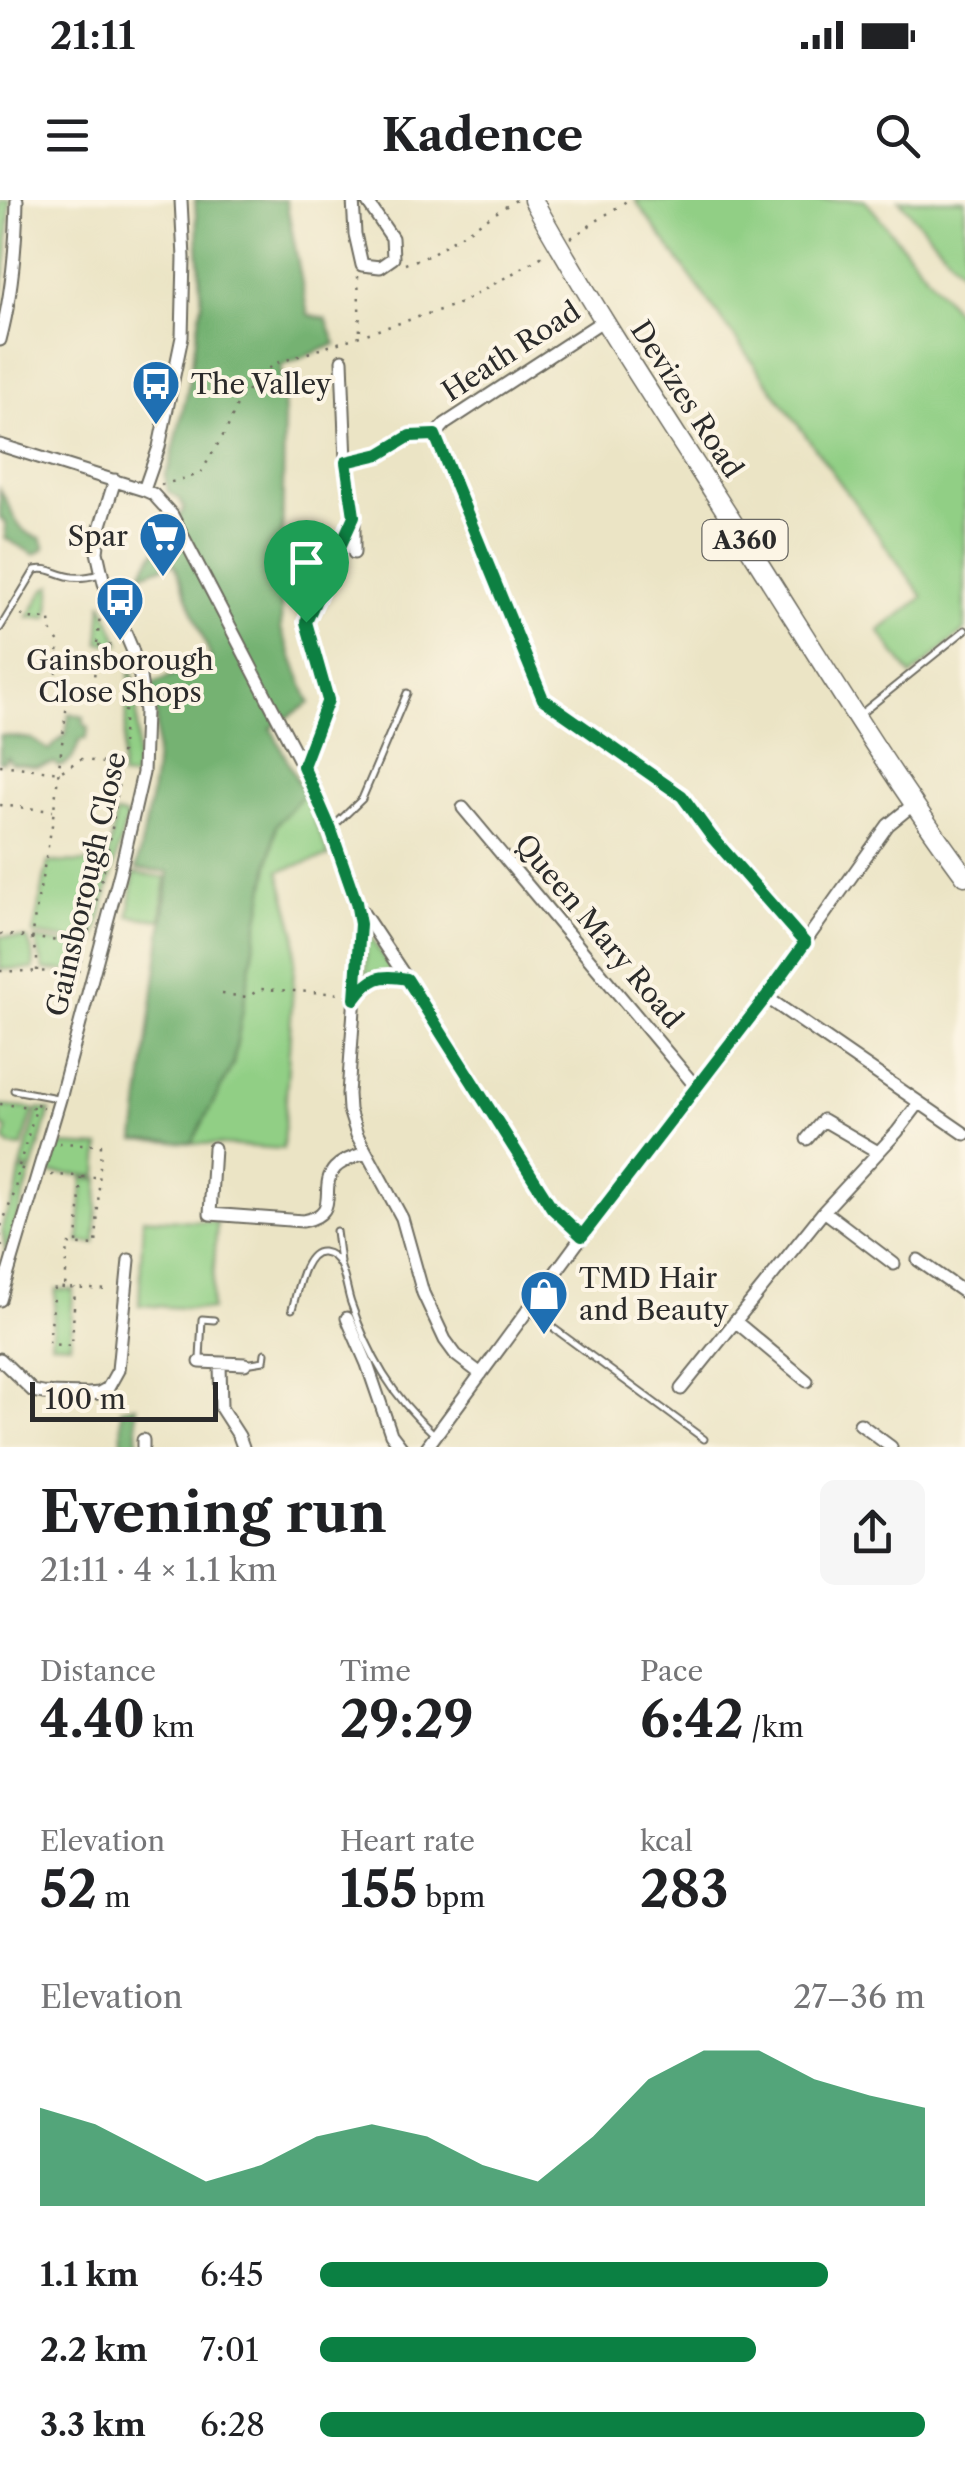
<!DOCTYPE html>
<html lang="en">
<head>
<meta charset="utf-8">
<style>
  body { margin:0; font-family:"Libre Caslon Text",serif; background:#f6f6f6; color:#202124; height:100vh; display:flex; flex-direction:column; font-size:38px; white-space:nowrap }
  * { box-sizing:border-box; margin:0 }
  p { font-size:32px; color:#757577 }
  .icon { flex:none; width:55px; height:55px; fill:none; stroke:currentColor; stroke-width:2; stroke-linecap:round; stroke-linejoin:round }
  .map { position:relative; height:1247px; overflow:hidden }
  .drawer { display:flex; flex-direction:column; background:#fff; flex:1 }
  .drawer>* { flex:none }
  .scale { position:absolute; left:30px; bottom:25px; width:188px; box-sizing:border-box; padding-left:10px; border:5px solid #2b2b2b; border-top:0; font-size:28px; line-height:35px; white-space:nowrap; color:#2b2b2b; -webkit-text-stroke:8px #fcf5e5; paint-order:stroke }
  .pin { position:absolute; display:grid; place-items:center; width:85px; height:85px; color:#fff; margin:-102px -42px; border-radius:50% 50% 50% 0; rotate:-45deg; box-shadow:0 0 10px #0007 }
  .pin .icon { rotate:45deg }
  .round { display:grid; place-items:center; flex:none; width:105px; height:105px; border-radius:15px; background:#f6f6f6 }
  .overview { display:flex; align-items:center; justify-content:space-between; height:170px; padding:0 40px }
  h1 { font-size:55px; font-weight:700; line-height:75px }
  .stats { display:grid; grid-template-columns:repeat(3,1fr); gap:15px; height:170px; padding:10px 40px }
  .stats div { display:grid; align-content:center }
  .stats b { font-size:50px; font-weight:700 }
  .stats small { font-size:28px; font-weight:400 }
  .stats p { font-size:28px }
  .chart { height:280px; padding:20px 40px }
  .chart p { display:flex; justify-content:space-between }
  .chart svg { width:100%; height:180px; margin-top:10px; fill:#0b8043; opacity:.7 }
  ul { padding:0 40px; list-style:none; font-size:32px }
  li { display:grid; grid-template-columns:160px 120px 1fr; align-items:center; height:75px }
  li i { height:25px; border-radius:12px; background:#0b8043 }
  .status { display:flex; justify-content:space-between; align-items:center; height:70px; padding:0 50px; background:#fff; direction:ltr }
  .status svg { height:28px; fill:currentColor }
  header { display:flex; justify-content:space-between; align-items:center; height:130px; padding:0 40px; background:#fff; font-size:45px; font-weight:700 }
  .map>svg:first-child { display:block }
</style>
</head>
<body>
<div class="status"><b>21:11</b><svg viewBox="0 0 49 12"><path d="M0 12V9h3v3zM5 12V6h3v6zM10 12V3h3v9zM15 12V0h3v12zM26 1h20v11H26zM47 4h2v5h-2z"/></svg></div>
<header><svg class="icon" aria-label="menu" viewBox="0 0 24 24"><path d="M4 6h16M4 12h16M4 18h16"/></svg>Kadence<svg class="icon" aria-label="search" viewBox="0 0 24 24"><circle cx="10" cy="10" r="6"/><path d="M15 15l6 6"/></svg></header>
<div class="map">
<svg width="965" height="1247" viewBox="0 0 965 1247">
  <rect width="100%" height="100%" fill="#fcf5e5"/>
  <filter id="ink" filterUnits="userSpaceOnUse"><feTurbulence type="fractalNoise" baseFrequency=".01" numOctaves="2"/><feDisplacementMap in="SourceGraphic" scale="20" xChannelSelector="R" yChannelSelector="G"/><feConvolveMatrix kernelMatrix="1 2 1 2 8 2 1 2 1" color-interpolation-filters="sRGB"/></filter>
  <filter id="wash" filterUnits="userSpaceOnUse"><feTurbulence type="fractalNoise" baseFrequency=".0048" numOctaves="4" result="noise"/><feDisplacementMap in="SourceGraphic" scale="40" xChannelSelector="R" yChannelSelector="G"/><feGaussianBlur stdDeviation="2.25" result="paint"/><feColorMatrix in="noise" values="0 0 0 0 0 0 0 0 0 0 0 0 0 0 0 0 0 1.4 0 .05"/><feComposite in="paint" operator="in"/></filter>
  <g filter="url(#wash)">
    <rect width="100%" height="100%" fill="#ebe4c5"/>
    <path fill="#91cf85" stroke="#5e7d58" stroke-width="2.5" d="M0,0H10L7,58L0,102Z
      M635,0H865L965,122V430L911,476L879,431L923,397Z
      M899,0H965V75Z
      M52,385L48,418L28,417L45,389Z
      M102,402L120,444L99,443Z
      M132,471C139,508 139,541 134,578L121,577L130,472Z
      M304,594L329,656L279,671L296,735L283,949L192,943L233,864L276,625Z
      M116,614L127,616L94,743L88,742L107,664Z
      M48,662L103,663L85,742L33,734Z
      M134,673L166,677L161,720L129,716Z
      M366,734H369L392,771L366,775Z
      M0,736L28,739L34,758L33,769H0Z
      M35,739L82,746L76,771L44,770Z
      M0,906L34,909L22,947L9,946V943L5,942L7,928L0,925Z
      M38,909L50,911L32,970L21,967Z
      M58,945L100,947L98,976L49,973Z
      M20,970L31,973L6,1055L2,1029L4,1019L16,995Z
      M83,978L99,979L95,1043L79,1042Z
      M143,1018L217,1022L211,1110L139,1105Z
      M56,1089L73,1090L70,1144L51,1143Z"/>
    <path fill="#74b272" stroke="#506e4e" stroke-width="2.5" d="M195,0H286L308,115L326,119L336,144L281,166L284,217L281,429L310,503L271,528L304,594L276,625L233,864L192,943L135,940L169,672L136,669C149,609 165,545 152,484L211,458L174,363L139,375L184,309L180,299L168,292L165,276L170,265L187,192L202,103Z
      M0,289C13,310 14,333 41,338L45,348L35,355L5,338L6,324L0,317Z
      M69,513L84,517V524L89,528L86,539L80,540C74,554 75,563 58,567L55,563L37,567L11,563L7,557L4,562H0V535L32,539L49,550L66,534Z
      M136,1206L138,1247H122L121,1209Z"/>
  </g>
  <g filter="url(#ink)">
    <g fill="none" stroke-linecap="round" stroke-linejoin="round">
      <g stroke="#6e6c61" stroke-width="9">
        <path id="lane" d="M0,428L35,370C48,367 54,373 67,376C79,379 89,377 100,374
          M858,516L965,430
          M333,627L362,599L407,493
          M14,890L57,898
          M336,1031L340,1062
          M292,1109C297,1094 303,1050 323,1052C345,1055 345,1087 351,1103C369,1156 392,1196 433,1233
          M529,1110L704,1239
          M200,1159L202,1119L214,1120
          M245,1164L264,1161L265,1153"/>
      </g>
      <g stroke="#6e6c61" stroke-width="15">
        <path id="street" d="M353,0L355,34L362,65L380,67L393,58L392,38L366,0
          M604,120L445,224L435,235L543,499L682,596L713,637L805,743
          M0,140C12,95 16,47 17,0
          M342,160L346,262L354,316V353
          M0,245L144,290L153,294L172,315L312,584L339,650L356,703L360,724L348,894L349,910L357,935L402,1018L423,1093L445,1140L456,1155L481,1174
          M346,262L380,255L410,235H435
          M144,290L159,247L182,137L184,58L181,0
          M463,608L696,887
          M361,710L426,808L552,1008L582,1036
          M766,797L965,934
          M355,799C371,777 380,774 406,779
          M807,939L823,920L878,952
          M214,948L210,1014L303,1021C343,1013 317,987 335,968C342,960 356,957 366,952
          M824,1011L894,1064
          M918,1060L965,1093
          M0,1100L60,899L120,673L143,573L145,511L140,477L132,449L104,383L97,352L100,328L115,280
          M347,1118L367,1164L391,1234L401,1247
          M735,1121L807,1181
          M0,1159L33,1191L43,1193L88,1194L99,1193L108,1188L118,1170L129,1060
          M200,1162L245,1164
          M220,1163L221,1208L239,1236L243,1247
          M681,1189L824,1011L897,932L919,903
          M860,1224L891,1247
          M143,1247V1240
          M427,1247L586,1031L766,797L888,625L915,603"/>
      </g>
      <g stroke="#6e6c61" stroke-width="21">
        <path id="primary" d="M533,0C601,122 680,239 755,357C823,464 889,573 965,676"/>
      </g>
      <path stroke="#6e6c61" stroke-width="2.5" stroke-dasharray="2.5 8" stroke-linecap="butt" d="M571,38L628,0
        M405,64L428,56L516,0
        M358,76L360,133
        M161,285L200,274L227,229L240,198L274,164L461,103L548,53
        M21,415L26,418L50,419L51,431L59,443L55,486L68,487
        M97,443L101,406
        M308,553L328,500L306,422L341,344
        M0,565L60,572L81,559L120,566L128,480
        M0,605L53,611
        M0,734L83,744
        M0,771L76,772
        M37,771V758L31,737L52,625L69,487L93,489L97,445L118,446
        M78,772C96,704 114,638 120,568
        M222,794L248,797L260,789L344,794
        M0,904L43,908
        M59,943L101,945L96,1046L68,1044L65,1088L112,1090
        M19,966L38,902
        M51,975L81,976L77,1043
        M82,977H99
        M2,1047L0,1029L14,994L19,968L28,971
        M64,1088L55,1087L49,1144L72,1146L75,1088"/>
      <use href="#lane" stroke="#fff" stroke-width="5"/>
      <use href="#street" stroke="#fff" stroke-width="11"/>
      <use href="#primary" stroke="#fff" stroke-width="18"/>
    </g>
  </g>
  <g fill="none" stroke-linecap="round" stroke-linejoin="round" filter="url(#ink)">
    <g stroke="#fff" stroke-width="20">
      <path id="route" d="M435,235L543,499L682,596L712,637L805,743L766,797L582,1036L552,1008L407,779C380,774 371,777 355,799L360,724L356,702L331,630L303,566L328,500L306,422L354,316L346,262L380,254L410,236Z"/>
    </g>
    <use href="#route" stroke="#0b8043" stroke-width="12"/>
  </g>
  <defs>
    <g id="bus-pin" transform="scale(2.5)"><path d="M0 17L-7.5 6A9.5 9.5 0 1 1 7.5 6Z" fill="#1f6fb2" stroke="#fcf5e5"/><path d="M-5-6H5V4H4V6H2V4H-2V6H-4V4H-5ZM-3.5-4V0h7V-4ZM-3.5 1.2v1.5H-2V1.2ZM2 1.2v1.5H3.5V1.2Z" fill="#fff"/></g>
    <g id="supermarket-pin" transform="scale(2.5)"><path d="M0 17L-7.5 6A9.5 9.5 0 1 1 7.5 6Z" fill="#1f6fb2" stroke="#fcf5e5"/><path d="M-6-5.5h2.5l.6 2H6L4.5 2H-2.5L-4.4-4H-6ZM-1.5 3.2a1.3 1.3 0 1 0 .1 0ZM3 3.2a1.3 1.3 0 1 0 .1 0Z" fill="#fff"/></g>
    <g id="shop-pin" transform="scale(2.5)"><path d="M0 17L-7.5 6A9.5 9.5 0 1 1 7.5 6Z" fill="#1f6fb2" stroke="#fcf5e5"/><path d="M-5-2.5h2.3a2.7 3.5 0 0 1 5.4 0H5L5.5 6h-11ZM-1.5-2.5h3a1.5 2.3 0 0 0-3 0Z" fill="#fff"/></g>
  </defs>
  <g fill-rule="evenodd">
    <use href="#bus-pin" x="156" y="184"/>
    <use href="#supermarket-pin" x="163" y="336"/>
    <use href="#bus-pin" x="120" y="400"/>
    <use href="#shop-pin" x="544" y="1094"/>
  </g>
  <g text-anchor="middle" stroke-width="8" stroke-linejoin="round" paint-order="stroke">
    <rect fill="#fcf5e5" stroke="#6a6863" stroke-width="2.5" x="702.5" y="320" width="85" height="40" rx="8"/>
    <g font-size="25" font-weight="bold" fill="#2b2b2b">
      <text x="745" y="349">A360</text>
    </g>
    <g font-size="28" fill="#2b2b2b" stroke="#fcf5e5">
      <text transform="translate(511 151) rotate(-33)" y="10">Heath Road</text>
      <text transform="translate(687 199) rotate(57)" y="10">Devizes Road</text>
      <text transform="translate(86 684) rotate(-77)" y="10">Gainsborough Close</text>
      <text transform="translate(599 731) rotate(50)" y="10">Queen Mary Road</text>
    </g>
    <g font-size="28" fill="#2b2b2b" stroke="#fcf5e5" text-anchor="start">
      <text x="191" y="194">The Valley</text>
      <text x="128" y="346" text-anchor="end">Spar</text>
      <text x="120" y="470" text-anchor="middle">Gainsborough<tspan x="120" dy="32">Close Shops</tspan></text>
      <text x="579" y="1088">TMD Hair<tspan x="579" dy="32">and Beauty</tspan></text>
    </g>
  </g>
</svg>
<div class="scale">100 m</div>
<div class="pin" style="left:306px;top:422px;background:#1e9e55"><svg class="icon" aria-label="arrive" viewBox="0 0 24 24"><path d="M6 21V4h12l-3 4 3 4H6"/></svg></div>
</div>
<section class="drawer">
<div class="overview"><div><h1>Evening run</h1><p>21:11 · 4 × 1.1 km</p></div><a class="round"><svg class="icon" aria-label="share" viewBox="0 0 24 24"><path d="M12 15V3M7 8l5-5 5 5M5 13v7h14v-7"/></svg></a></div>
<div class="stats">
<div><p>Distance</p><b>4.40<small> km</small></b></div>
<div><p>Time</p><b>29:29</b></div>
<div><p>Pace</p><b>6:42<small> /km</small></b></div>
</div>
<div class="stats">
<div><p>Elevation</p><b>52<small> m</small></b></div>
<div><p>Heart rate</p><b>155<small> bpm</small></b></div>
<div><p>kcal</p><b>283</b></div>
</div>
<div class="chart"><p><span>Elevation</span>27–36 m</p>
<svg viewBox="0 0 160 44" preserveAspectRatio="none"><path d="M0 44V20L10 24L20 31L30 38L40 34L50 27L60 24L70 27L80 34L90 38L100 27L110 13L120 6L130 6L140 13L150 17L160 20V44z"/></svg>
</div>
<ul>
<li><b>1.1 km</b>6:45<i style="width:84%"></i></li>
<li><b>2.2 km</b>7:01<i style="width:72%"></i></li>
<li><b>3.3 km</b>6:28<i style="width:100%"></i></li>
</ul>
</section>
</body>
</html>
